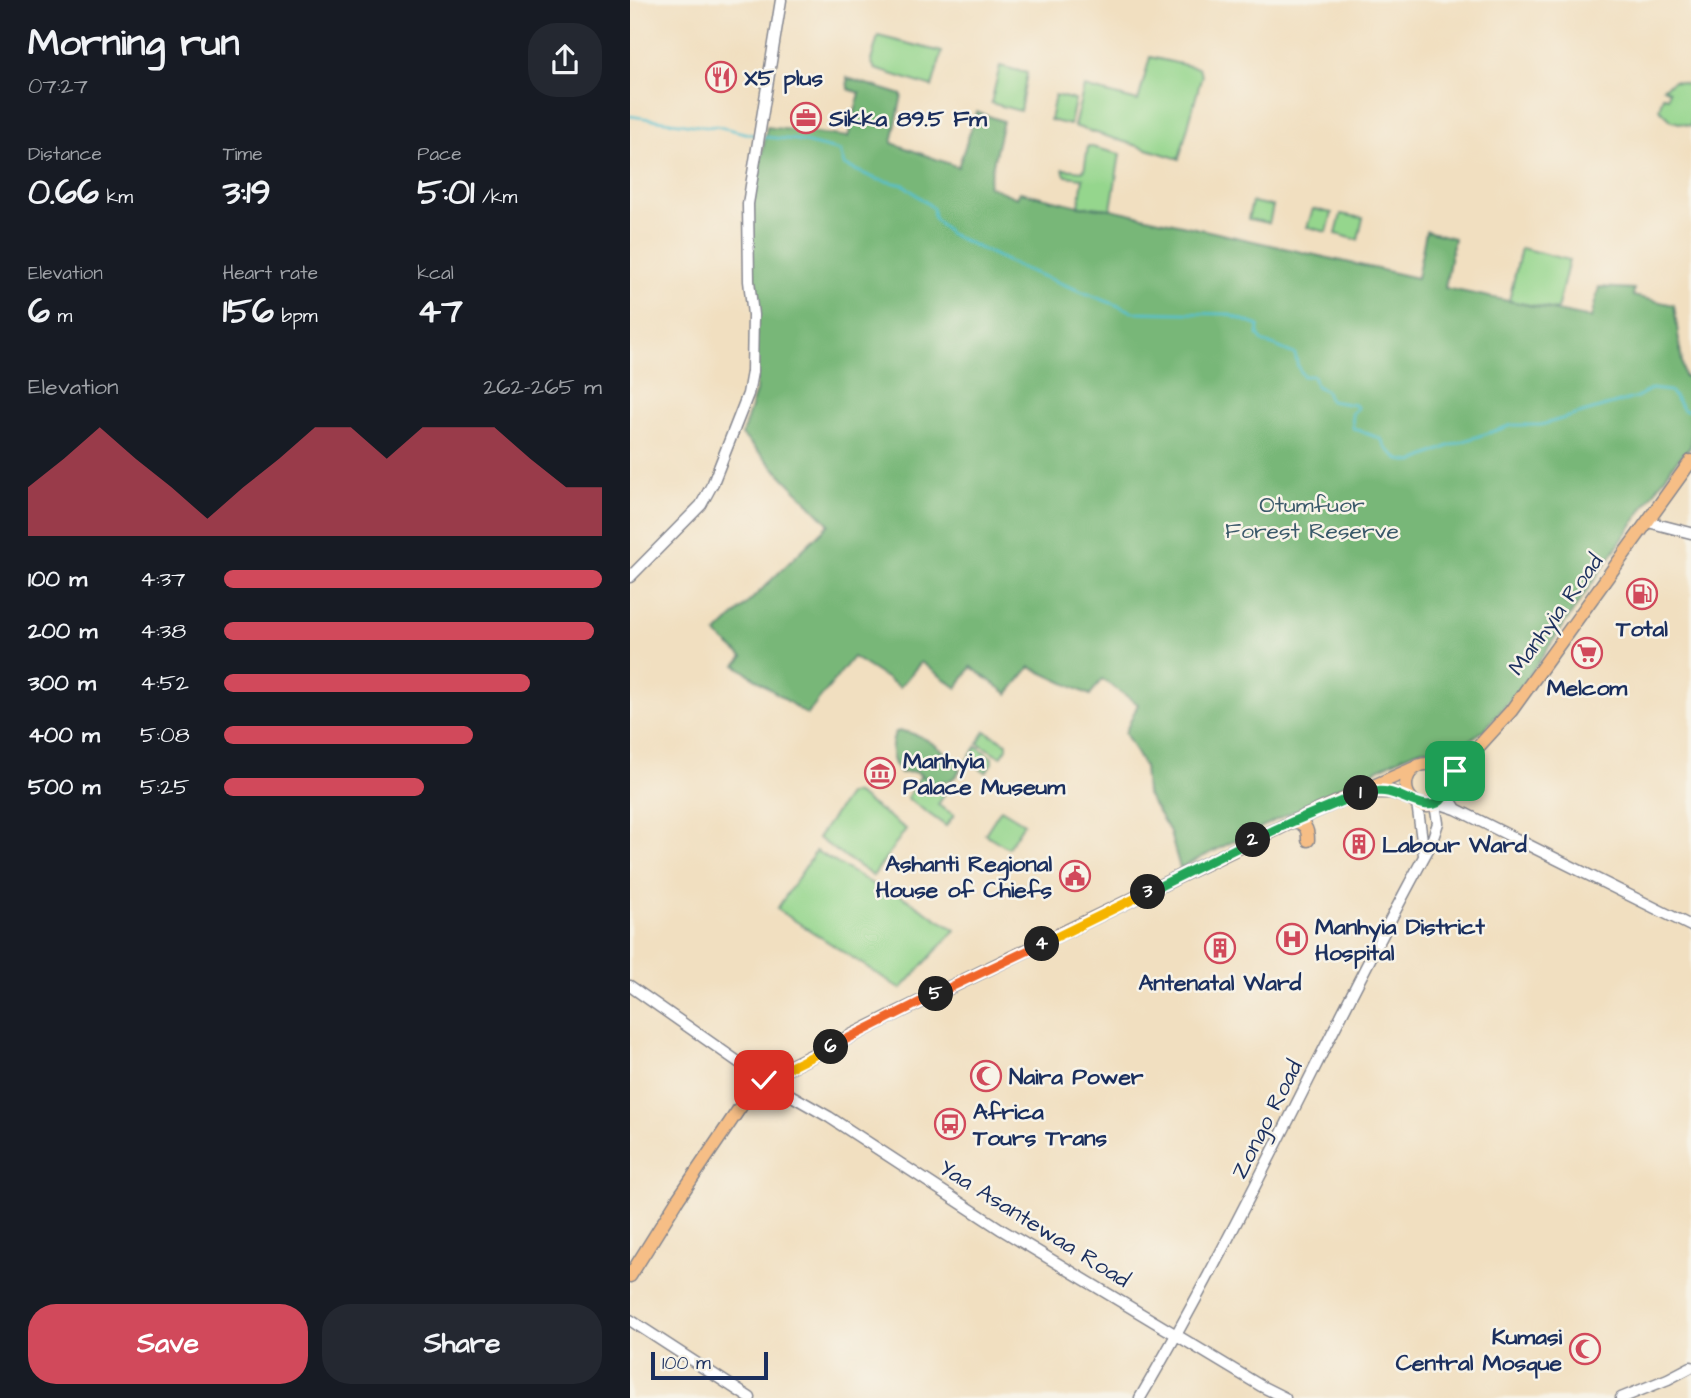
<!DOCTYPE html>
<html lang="en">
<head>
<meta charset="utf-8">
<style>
  body { margin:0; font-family:"Architects Daughter",sans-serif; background:#242831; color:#f1f3f6; height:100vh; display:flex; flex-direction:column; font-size:26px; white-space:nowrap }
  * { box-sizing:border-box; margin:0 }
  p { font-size:23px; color:#9ea1a6 }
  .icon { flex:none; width:38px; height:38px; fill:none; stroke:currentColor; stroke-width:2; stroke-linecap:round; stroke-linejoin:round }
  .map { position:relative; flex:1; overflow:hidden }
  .panel { display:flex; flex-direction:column; background:#171b24; width:630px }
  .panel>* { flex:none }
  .scale { position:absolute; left:21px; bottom:18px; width:117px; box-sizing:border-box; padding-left:7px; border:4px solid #1b2f5e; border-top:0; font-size:19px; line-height:24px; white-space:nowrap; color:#1b2f5e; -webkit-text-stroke:5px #f7f3e8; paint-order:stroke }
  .pin { position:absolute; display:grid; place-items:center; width:60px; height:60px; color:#fff; margin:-30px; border-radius:14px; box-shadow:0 4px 10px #0006 }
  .km { position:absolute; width:35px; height:35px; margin:-18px; border-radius:50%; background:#222; color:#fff; font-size:19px; line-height:35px; text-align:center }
  .round { display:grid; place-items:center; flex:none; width:74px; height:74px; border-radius:28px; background:#242831 }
  .head { display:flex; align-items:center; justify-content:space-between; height:119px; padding:0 28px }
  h1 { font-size:38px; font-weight:800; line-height:52px }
  .stats { display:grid; grid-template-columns:repeat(3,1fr); gap:10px; height:119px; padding:7px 28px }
  .stats div { display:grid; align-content:center }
  .stats b { font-size:35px; font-weight:800 }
  .stats small { font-size:19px; font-weight:400 }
  .stats p { font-size:19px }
  .chart { height:196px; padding:14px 28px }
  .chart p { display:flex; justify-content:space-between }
  .chart svg { width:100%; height:126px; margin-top:7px; fill:#d1495b; opacity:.7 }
  .cta { display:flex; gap:14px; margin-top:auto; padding:14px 28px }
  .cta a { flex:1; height:80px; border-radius:28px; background:#d1495b; color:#fff; font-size:28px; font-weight:800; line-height:80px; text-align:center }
  .cta a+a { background:#242831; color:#f1f3f6 }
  ul { padding:0 28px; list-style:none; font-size:23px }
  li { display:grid; grid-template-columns:112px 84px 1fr; align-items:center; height:52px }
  li i { height:18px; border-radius:9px; background:#d1495b }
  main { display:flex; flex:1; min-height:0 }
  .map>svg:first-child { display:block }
</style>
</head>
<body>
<main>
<section class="panel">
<div class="head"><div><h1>Morning run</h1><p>07:27</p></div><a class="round"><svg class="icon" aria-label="share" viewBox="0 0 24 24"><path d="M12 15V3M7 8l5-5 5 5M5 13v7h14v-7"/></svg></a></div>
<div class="stats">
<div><p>Distance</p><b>0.66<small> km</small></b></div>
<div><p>Time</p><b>3:19</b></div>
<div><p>Pace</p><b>5:01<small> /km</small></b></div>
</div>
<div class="stats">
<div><p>Elevation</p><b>6<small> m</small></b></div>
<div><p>Heart rate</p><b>156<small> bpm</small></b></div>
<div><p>kcal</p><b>47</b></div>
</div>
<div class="chart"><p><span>Elevation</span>262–265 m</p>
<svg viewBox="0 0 160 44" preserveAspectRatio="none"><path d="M0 44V27L10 17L20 6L30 17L40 27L50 38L60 27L70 17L80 6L90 6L100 17L110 6L120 6L130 6L140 17L150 27L160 27V44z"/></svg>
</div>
<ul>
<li><b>100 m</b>4:37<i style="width:100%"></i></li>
<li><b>200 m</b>4:38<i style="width:98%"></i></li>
<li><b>300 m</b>4:52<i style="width:81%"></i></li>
<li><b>400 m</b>5:08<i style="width:66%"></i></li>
<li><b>500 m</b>5:25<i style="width:53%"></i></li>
</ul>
<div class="cta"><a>Save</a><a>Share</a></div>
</section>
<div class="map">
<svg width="1061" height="1398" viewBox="0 0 1061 1398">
  <rect width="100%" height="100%" fill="#f7f3e8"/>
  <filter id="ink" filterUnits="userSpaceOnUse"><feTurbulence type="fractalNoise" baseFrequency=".0143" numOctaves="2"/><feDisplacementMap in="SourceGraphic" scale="14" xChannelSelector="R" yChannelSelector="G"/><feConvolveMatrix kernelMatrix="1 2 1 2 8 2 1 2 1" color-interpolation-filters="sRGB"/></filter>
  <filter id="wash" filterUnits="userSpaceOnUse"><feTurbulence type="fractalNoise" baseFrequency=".00686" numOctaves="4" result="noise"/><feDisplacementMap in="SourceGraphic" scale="28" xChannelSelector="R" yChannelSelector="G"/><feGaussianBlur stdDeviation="1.57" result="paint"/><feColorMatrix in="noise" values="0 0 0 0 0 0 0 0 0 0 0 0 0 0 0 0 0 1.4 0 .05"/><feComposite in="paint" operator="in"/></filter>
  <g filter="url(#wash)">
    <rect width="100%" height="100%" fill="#f1dfc0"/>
    <path fill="#95d68d" stroke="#588276" stroke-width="2" d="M248,36L312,52L302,87L245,69L241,61Z
      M520,57L569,68L572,75L549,159L444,126L454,87L508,101Z
      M370,66L397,73L390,111L361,103Z
      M1044,81L1061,85V126L1042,121L1029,109L1033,96L1038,97L1039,91L1033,88Z
      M425,95L445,100L440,125L420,120Z
      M458,146L490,154L481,209L449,206L453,178L436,176L434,173L433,169L454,171Z
      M622,202L643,206L639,223L618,219Z
      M683,209L702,213L697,232L677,227Z
      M711,214L733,218L728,240L706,234Z
      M891,248L939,260L927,310L879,301Z
      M355,731L377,743V748L371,757L348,743Z
      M347,746L362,758V763L356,772L337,760Z
      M292,774L317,790L308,805L324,815L316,826L277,798Z
      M223,793L228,795L276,829L243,876L188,838L218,795Z
      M371,809L394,823L378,848L355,834Z
      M186,851L255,891L259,888L325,930L271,989L147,909Z"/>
    <path fill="#78b778" stroke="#4a736b" stroke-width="2" d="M217,78L272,95L262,143L328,167L347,112L373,121L358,186L387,198L390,192L449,206L481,209L787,278L796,231L824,238L815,288L961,318L969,287L1004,289L1003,296L1044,305L1054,377H1061V446L1043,465L888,692L854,730L830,747L812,751L792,749L776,755L550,868L539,830L516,793L514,767L495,733L508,704L472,679L460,695L400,667L378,694L341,667L327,688L291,662L270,687L223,657L177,715L106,665L113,657L86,634L199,524L112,435L126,391V300L120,260L122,208L137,127L218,137L230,93L218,89Z
      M272,731C295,735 317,751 330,770C322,783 317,781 303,784L286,772L270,773C261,761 259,745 266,732Z"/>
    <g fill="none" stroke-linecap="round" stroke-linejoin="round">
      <path stroke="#55c0cf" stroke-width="2.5" d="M0,116L76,127L86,126L127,136
        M134,137L167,140L210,151L214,165L246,179L274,185L303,208L304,218L320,234L389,267L504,312L597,314L629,326L628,335L634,343C646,344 653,351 665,354L668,367L673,376H683L686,386L695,390L700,401L725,405L728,408L722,413L723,428L751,439L757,449L770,460L782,462L819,446L882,425H911L1007,397L1021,389L1040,391L1054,410L1061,411"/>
    </g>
  </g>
  <g filter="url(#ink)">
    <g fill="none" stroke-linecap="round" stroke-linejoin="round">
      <g stroke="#86878f" stroke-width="13">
        <path id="minor" d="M1018,522L1061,533
          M0,577L71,505L83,483L118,394L122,372L123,315L119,281L118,204L151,0
          M816,793L826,809
          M787,803L794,855
          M808,803L826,809L1061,926
          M0,986L134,1080L199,1117L372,1230L631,1386L655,1398
          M0,1320L120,1398
          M510,1398C616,1218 700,1027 801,844L808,823L805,804
          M991,1398L1038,1379L1061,1367"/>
      </g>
      <g stroke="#86878f" stroke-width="15">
        <path id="major" d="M776 785a21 21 0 1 1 42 0a21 21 0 1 1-42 0Z
          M803,765L834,757L849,746L881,711L1061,461
          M738,792H761L781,799
          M664,821C675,824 678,828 678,840
          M0,1276L48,1199L126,1084L261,1016L664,821L791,765"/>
      </g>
      <use href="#minor" stroke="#fff" stroke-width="10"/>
      <use href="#major" stroke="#f6be86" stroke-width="12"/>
    </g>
  </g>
  <g fill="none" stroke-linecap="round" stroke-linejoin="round" filter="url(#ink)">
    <g stroke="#fff" stroke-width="14">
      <path id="split-1" d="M731,793C740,792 749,790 758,792C775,795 801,816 814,797C819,789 820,779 825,771"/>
    </g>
    <g stroke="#fff" stroke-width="14">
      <path id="split-2" d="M623,840L664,821L731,793"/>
    </g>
    <g stroke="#fff" stroke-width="14">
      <path id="split-3" d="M518,892L623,840"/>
    </g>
    <g stroke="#fff" stroke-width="14">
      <path id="split-4" d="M412,944L518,892"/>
    </g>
    <g stroke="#fff" stroke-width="14">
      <path id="split-5" d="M306,994L412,944"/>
    </g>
    <g stroke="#fff" stroke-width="14">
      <path id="split-6" d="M201,1047L306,994"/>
    </g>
    <g stroke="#fff" stroke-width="14">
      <path id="split-7" d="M134,1080L201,1047"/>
    </g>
    <use href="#split-1" stroke="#22a559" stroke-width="9"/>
    <use href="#split-2" stroke="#22a559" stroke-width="9"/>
    <use href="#split-3" stroke="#22a559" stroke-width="9"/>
    <use href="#split-4" stroke="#f5b400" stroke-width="9"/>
    <use href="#split-5" stroke="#f0652b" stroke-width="9"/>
    <use href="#split-6" stroke="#f0652b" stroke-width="9"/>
    <use href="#split-7" stroke="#f5b400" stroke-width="9"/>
  </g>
  <defs>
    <g id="restaurant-ring" transform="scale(1.575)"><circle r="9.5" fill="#f7f3e8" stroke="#d1495b" stroke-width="1.5"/><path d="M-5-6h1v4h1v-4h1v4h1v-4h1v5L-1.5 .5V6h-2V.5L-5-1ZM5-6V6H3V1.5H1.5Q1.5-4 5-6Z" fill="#d1495b"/></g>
    <g id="office-ring" transform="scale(1.575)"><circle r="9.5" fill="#f7f3e8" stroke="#d1495b" stroke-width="1.5"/><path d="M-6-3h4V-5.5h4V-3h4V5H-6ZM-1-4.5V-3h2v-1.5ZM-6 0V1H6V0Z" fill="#d1495b"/></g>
    <g id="fuel-ring" transform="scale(1.575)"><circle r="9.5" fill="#f7f3e8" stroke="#d1495b" stroke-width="1.5"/><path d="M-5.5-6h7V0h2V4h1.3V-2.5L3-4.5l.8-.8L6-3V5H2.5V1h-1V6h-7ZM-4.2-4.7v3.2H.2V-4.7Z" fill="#d1495b"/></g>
    <g id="supermarket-ring" transform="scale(1.575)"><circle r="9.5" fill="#f7f3e8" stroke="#d1495b" stroke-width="1.5"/><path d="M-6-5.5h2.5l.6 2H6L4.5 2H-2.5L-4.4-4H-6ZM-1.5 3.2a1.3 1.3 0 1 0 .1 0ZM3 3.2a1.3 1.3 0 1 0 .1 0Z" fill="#d1495b"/></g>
    <g id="museum-ring" transform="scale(1.575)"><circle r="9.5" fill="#f7f3e8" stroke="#d1495b" stroke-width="1.5"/><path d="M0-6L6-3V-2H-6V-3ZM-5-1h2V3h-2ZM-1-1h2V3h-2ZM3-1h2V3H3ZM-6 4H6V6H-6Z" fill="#d1495b"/></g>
    <g id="building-ring" transform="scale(1.575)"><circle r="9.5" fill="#f7f3e8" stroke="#d1495b" stroke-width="1.5"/><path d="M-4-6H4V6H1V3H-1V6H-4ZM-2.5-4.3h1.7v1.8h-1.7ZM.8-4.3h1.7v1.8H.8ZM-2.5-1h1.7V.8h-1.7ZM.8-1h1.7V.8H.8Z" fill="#d1495b"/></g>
    <g id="civic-ring" transform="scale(1.575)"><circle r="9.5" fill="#f7f3e8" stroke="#d1495b" stroke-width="1.5"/><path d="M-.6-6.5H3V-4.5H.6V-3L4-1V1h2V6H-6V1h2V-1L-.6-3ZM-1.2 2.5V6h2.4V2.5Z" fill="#d1495b"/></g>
    <g id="hospital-ring" transform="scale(1.575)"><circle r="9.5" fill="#f7f3e8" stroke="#d1495b" stroke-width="1.5"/><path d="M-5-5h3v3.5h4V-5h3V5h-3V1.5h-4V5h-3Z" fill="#d1495b"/></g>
    <g id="mosque-ring" transform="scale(1.575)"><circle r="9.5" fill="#f7f3e8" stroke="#d1495b" stroke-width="1.5"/><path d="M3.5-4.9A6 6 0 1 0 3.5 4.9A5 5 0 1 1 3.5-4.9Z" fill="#d1495b"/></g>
    <g id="bus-ring" transform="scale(1.575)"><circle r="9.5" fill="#f7f3e8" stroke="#d1495b" stroke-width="1.5"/><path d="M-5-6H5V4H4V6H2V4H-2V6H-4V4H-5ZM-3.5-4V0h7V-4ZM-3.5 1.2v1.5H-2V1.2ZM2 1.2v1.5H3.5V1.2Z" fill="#d1495b"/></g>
  </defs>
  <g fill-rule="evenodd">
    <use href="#restaurant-ring" x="91" y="77"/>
    <use href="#office-ring" x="176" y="118"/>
    <use href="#fuel-ring" x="1012" y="594"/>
    <use href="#supermarket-ring" x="957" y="653"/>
    <use href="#museum-ring" x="250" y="773"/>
    <use href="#building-ring" x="729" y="844"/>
    <use href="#civic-ring" x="445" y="876"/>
    <use href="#hospital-ring" x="662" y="939"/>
    <use href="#building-ring" x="590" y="948"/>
    <use href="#mosque-ring" x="356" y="1076"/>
    <use href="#bus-ring" x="320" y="1124"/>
    <use href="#mosque-ring" x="955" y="1349"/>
  </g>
  <g text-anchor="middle" stroke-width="5" stroke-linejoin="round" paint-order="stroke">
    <g font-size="23" font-weight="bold" fill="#1b2f5e" stroke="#f7f3e8" text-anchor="start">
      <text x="114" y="85">X5 plus</text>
      <text x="199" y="126">Sikka 89.5 Fm</text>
      <text x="1012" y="636" text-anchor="middle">Total</text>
      <text x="957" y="695" text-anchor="middle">Melcom</text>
      <text x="273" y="768">Manhyia<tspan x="273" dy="26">Palace Museum</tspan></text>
      <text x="752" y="852">Labour Ward</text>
      <text x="422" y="871" text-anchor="end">Ashanti Regional<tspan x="422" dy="26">House of Chiefs</tspan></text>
      <text x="685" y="934">Manhyia District<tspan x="685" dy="26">Hospital</tspan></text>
      <text x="590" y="990" text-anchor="middle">Antenatal Ward</text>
      <text x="379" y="1084">Naira Power</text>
      <text x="343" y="1119">Africa<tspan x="343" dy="26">Tours Trans</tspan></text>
      <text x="932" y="1344" text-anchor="end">Kumasi<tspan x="932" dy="26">Central Mosque</tspan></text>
    </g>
    <g font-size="23" fill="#3a596a" stroke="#f7f3e8">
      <text x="682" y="512">Otumfuor<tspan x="682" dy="26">Forest Reserve</tspan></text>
    </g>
    <g font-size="23" fill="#1b2f5e" stroke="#f7f3e8">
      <text transform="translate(925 614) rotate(-54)" y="8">Manhyia Road</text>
      <text transform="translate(636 1119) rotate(-63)" y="8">Zongo Road</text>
      <text transform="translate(405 1223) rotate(32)" y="8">Yaa Asantewaa Road</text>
    </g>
  </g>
</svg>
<div class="scale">100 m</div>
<div class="pin" style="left:825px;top:771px;background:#1e9e55"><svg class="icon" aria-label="arrive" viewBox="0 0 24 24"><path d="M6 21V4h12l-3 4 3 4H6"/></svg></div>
<div class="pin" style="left:134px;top:1080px;background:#d93025"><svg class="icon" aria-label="check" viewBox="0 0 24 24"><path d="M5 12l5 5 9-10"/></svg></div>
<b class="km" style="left:731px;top:793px">1</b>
<b class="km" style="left:623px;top:840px">2</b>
<b class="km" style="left:518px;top:892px">3</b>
<b class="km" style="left:412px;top:944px">4</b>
<b class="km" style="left:306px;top:994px">5</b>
<b class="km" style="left:201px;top:1047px">6</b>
</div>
</main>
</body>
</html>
